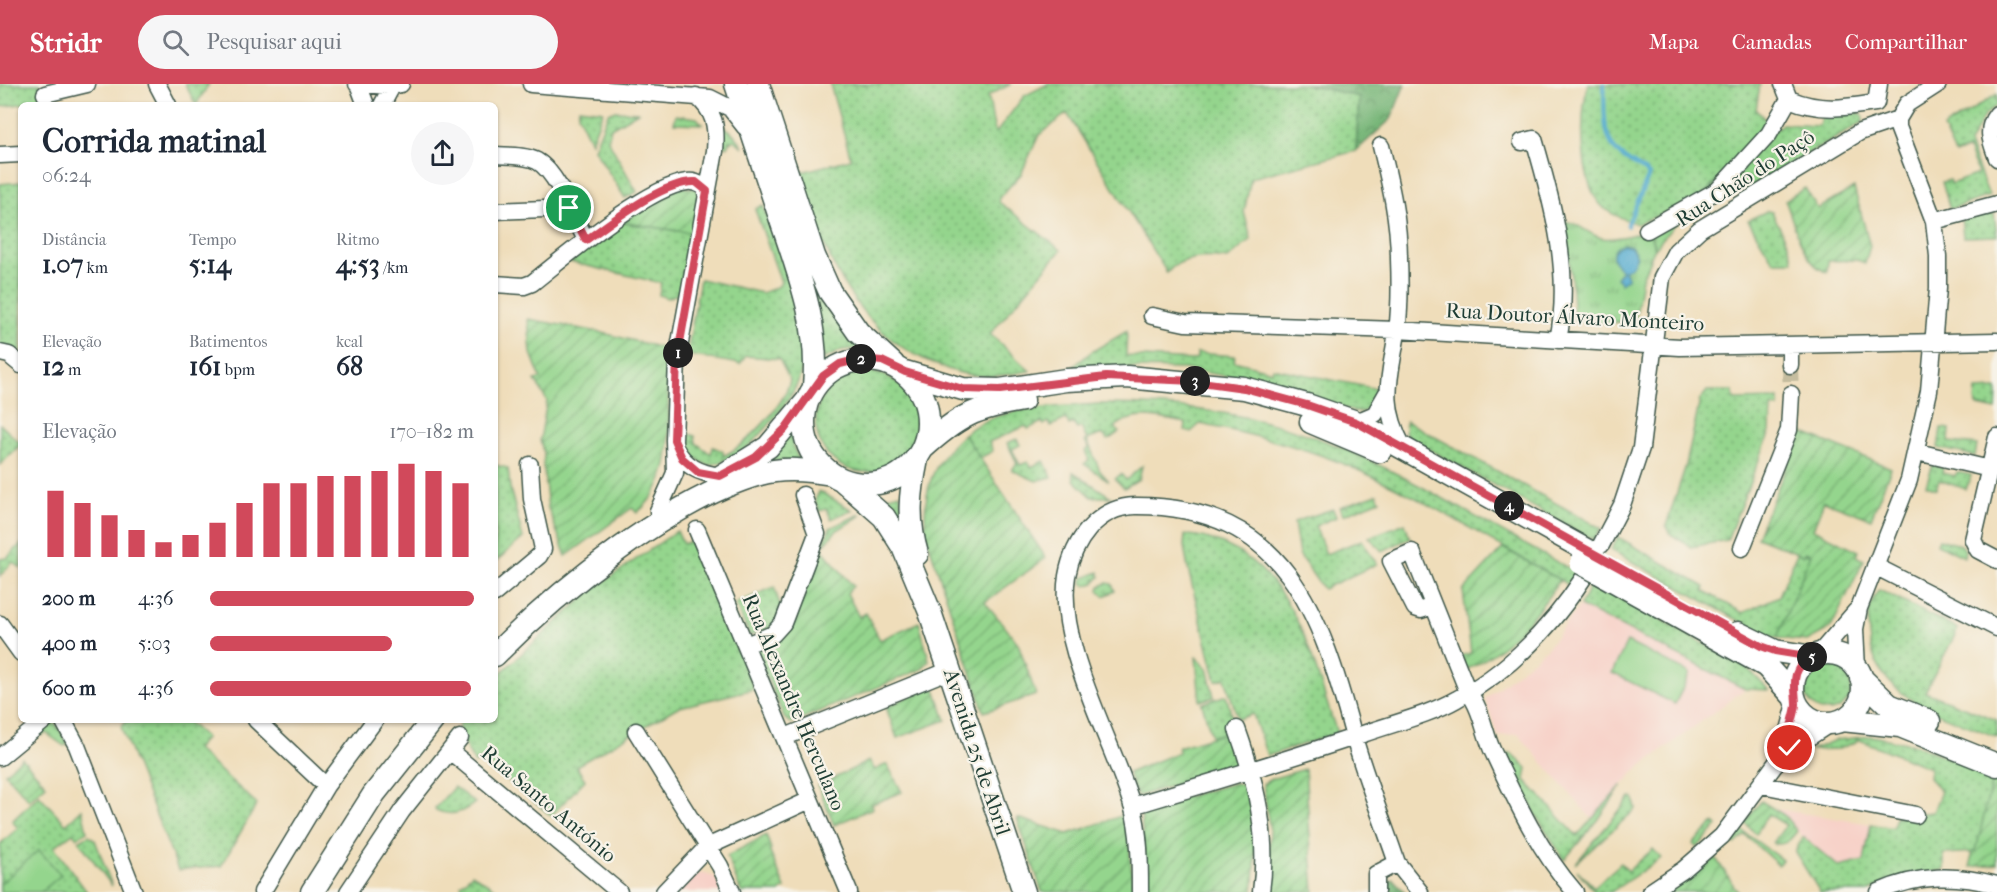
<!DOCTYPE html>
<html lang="pt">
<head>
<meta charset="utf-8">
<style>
  body { margin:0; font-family:"IM FELL French Canon",serif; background:#f6f6f7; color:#1f2937; height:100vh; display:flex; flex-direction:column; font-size:22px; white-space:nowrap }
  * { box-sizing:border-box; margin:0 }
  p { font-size:20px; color:#747a83 }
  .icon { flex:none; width:33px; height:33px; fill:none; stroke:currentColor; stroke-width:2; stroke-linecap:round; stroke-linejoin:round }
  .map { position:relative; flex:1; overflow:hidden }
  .panel { position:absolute; left:18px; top:18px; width:480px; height:621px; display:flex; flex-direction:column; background:#fff; border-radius:9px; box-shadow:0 2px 4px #0004 }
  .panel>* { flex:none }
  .pin { position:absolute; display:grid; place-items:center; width:51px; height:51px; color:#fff; margin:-26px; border:3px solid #fff; border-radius:50%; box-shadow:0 2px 6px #0007 }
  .km { position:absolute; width:30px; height:30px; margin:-15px; border-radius:50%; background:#222; color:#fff; font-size:16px; line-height:30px; text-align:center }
  .round { display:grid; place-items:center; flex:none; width:63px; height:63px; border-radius:32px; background:#f6f6f7 }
  .headline { display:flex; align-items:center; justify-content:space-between; height:102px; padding:0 24px }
  h1 { font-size:33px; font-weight:800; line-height:45px }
  .metrics { display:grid; grid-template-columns:repeat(3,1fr); gap:9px; height:102px; padding:6px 24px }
  .metrics div { display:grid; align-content:center }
  .metrics b { font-size:26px; font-weight:800 }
  .metrics small { font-size:16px; font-weight:400 }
  .metrics p { font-size:16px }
  .chart { height:168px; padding:12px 24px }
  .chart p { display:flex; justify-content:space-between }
  .chart svg { width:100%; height:108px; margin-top:6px; stroke:#d1495b; stroke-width:6 }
  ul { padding:0 24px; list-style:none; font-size:20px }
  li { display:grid; grid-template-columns:96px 72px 1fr; align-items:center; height:45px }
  li i { height:15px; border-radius:8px; background:#d1495b }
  header { display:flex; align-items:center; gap:36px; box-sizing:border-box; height:84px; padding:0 30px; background:#d1495b; color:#fff }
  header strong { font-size:28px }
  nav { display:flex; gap:33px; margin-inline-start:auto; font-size:21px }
  .search { width:420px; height:54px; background:#f6f6f7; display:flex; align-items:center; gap:15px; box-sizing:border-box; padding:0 21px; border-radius:33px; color:#747a83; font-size:22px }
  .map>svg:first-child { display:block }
</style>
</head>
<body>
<header>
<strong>Stridr</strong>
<div class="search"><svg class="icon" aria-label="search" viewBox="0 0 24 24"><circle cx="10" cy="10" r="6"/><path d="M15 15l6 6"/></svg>Pesquisar aqui</div>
<nav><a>Mapa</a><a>Camadas</a><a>Compartilhar</a></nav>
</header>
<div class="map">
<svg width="1997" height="808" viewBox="0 0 1997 808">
  <defs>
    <pattern id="grass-dots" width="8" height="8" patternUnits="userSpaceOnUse" patternTransform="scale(1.5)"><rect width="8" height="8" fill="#94d58d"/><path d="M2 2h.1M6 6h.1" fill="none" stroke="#78ae74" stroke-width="1.8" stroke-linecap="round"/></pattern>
    <pattern id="forest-crowns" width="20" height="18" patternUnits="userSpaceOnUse" patternTransform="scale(1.5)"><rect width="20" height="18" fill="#77b678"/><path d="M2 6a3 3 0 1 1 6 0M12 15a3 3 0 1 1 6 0" fill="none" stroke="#619563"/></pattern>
    <pattern id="park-tufts" width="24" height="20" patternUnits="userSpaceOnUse" patternTransform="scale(1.5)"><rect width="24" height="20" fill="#94d58d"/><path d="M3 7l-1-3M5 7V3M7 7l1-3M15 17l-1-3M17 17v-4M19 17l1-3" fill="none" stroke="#78ae74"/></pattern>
    <pattern id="garden-furrows" width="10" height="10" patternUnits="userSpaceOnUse" patternTransform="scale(1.5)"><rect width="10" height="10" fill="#94d58d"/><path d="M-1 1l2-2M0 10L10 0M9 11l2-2" fill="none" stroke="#78ae74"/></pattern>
  </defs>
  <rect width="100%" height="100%" fill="#f7f3e8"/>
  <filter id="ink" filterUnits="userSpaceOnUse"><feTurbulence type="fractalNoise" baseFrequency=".0167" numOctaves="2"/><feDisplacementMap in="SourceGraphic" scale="12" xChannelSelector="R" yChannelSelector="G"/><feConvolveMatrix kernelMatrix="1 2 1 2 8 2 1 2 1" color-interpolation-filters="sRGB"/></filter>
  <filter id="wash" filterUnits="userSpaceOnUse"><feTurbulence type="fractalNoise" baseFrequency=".008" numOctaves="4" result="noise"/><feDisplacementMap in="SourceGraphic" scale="24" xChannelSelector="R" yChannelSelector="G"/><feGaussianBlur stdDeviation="1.35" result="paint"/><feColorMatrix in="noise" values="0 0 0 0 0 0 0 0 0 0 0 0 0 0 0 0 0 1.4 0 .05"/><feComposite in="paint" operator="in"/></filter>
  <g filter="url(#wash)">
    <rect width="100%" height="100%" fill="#efddba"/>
    <path fill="#f7d1c8" d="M1580,522L1745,605L1636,686L1592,735L1518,650L1498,652L1485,615L1546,565Z
      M1775,725L1871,740L1864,777L1839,783L1803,753L1784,731Z
      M702,789L715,793L723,808H676L692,790Z"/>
    <path fill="url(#grass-dots)" stroke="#5a8960" stroke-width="1.5" d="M0,0H40L41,17L0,23Z
      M185,0H209L196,21Z
      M830,0H1011L988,12C992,25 991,37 996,49L1024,12L1048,0H1305L1359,12L1356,67L1251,94L1244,128L1251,155L1228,175C1208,172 1179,172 1167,189L1067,29L1039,51L1021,90L999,114V118L1061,166L990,250L1030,287C1015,289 999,293 985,292C965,292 945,285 928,277C849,243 824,164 798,89L851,75Z
      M1588,0H1760L1756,26L1771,41L1699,115L1637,140C1624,135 1608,130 1600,120C1579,94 1580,31 1588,0Z
      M1997,10V21L1984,32L1969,60L1989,112L1950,125L1942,98L1949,96L1951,100L1978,90L1968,65L1955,70L1943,44Z
      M579,24L603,27L591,58L578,31Z
      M614,27L638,28L611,44L608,56L637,108L625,114L594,65L608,29Z
      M1860,29L1863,31V38L1746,106L1740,99L1674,141L1655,164L1649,148L1685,128L1782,40L1819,42L1823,30Z
      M676,31L697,34L702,40L674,39Z
      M722,42C730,45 739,55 743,63L734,56L729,58L727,63L723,61Z
      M21,98V267L0,265V100Z
      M763,121C779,169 813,241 800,291C795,310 780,327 768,342C751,362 734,377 708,381C695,376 685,368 686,353L690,350L695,352L696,359L711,370L713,363L723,367V372C746,362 785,321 790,296L779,275L746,272L740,280L687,271L700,195L762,209L779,202L781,198L755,125Z
      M1767,127L1772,128L1788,160L1793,177H1773L1748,136Z
      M1994,130L1997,152L1963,153L1961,132Z
      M619,138L693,149L681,209L667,214L659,211L661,199L570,178Z
      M817,197L863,264L842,266L824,275L805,201Z
      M1127,247L1126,272L1193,276L1197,274V269L1235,272L1234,277L1272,287L1273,284L1378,305C1376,318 1373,323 1360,329L1238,294L1184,285L1073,283L1091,268Z
      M816 338a50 50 0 1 1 100 0a50 50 0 1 1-100 0Z
      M1997,305L1996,326L1978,322L1975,317L1976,306Z
      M1707,307H1733L1734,316L1779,315V323L1771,324L1770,348L1727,456L1691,463L1669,449L1666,442L1686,381L1700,316Z
      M1097,320C1176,319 1257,329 1330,359C1416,394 1494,446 1576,488L1569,501C1490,457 1408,403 1323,372C1283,358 1241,348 1200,340L1191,348L1185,347L1186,339C1162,335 1135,326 1115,343L1119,348L1108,356L1102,350L1087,356L1100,387L1109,397L1084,380L1089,376L1085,367L1089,364L1085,357L1087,356L1081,343L1077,345L1073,339L1069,341L1066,335L1051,342L1048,338L1044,341L1042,338L1028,345L1026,342L989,358L993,367L980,374L964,350C998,321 1056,324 1097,320Z
      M1406,337L1601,444L1594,456L1410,355L1405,348Z
      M0,340L21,360L0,381Z
      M1941,344L1950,345L1949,358L1977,361L1975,372L1938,364Z
      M791,348L793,363L800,378L761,377Z
      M1017,355L1020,361L1012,365L1020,381L1028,378L1031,383L1044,377L1052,393L1036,397L1012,386L1017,379L1007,359Z
      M495,381L508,384L510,404L523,454L495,478Z
      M1933,381L1943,384L1942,389L1955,392L1957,388L1971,391L1966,405L1939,396L1936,405L1926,401Z
      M1142,382L1139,395L1124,404L1115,395L1121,390L1126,396Z
      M1073,388L1111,413H1092L1074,396Z
      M819,407L852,426L831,435L827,425L819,427L815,416Z
      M900,409L904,443L876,415Z
      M1377,410L1380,416L1343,431L1340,423Z
      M1333,425L1336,433L1315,442L1326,470L1362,456L1377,480L1323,505L1299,471L1294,438Z
      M860,430L861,431L836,447L821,464L830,444Z
      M1405,439L1410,454L1382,467L1369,453Z
      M677,447L683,460L691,457L754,605L676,624L576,682L585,696L551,732L481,674L475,680L459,650V636H495V594L592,506Z
      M1185,451C1198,450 1214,456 1225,461C1298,494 1313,581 1337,649L1267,672L1253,630L1238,635L1225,594L1216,597L1188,485L1184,462Z
      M1618,453L1705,503L1704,507L1743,529L1779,512L1797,469L1812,470L1777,554L1767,552L1611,466Z
      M1939,455L1960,461L1965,466L1964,473L1937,460Z
      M21,460V484L13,478L0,492V475L7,474Z
      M1099,488L1100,493L1094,499L1086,502L1082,499L1083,494Z
      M1593,497L1747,584L1769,606L1745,605L1580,522Z
      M1107,499L1112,500L1115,507L1104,512L1099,506L1100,502Z
      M774,503L781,524L776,541L750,552L735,520Z
      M1879,506L1958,545L1925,608L1997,636V653C1946,632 1873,615 1869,550C1867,535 1869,518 1879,506Z
      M1196,573L1207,584L1214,613L1200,617Z
      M1805 604a23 23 0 1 1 46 0a23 23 0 1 1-46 0Z
      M1226,611L1234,640L1230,648L1212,653L1202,620Z
      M127,636H186L206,654L196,665L257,720L221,782L178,786L121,643Z
      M51,640H56L68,660L64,662L46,649L42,652L39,649Z
      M1872,652L1916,661L1993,691L1976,768L1944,770V786L1886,798L1869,808H1820L1795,768L1803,753L1839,783L1864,777L1871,740L1893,744L1896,732L1933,728L1941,707L1929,694L1930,684L1860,656L1839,665L1810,666L1836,656Z
      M1511,669L1527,684L1525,696L1577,752L1622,701L1598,736L1564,776L1536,731L1506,671Z
      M454,703L475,719C463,729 450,733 436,726L435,724Z
      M39,711L66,740L82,725L87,747L77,754L73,749L54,763L87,808H0V760L18,744L12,737Z
      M1630,714H1634L1636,725L1575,780Z
      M1714,739L1717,742L1697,764L1693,760Z
      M1740,745L1782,776L1778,781L1745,751L1735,760L1731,757Z
      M89,751L95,756L112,802L79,757Z
      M1653,765L1661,774L1611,808H1595L1577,786L1594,803L1621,779L1628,787Z
      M472,790L501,808H463L461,800Z"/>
    <path fill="url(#forest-crowns)" stroke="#4b7a56" stroke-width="1.5" d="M1305,0H1405L1391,35L1356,67L1359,13Z
      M1393,795L1405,808H1388L1386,800Z"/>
    <path fill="url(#park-tufts)" stroke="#5a8960" stroke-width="1.5" d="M1563,137C1579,138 1586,150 1602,154C1617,157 1633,149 1649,148L1655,164L1642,194L1635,239L1574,237L1571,190Z"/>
    <path fill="url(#garden-furrows)" stroke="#5a8960" stroke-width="1.5" d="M680,103L701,105L693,149L619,138Z
      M1805,104L1818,125L1854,104L1870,162L1865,179L1857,176L1828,177L1827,188C1802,181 1794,137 1785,116Z
      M528,235L599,248L670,266C661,324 687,387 637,429L632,424L566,472L548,424L543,381L544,371L540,356L547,317L535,296L541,295L531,269Z
      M1801,348L1891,384L1871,435L1824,417L1813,445L1859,467L1857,472L1864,476L1831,544L1807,557L1777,554L1811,470L1805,468L1803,471L1757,453Z
      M964,350L1046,474L985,518L1018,559L1036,611L984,628L926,451C922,409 931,378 964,350Z
      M821,464L853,502L847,509L859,533L866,529L880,556L919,538L929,576L922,585L791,639L785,635L753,561L803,510Z
      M1503,464L1560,496C1534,534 1507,566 1466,586L1460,572L1471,569L1463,507Z
      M930,603L935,605L946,636L897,654L886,623Z
      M1232,647L1241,681L1138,712L1136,710L1128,689L1179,668L1178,663Z
      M22,674L46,701L29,716L5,689Z
      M869,677L875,686L887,680L902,708L872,720L873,724L834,741L818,702Z
      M1305,685L1314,808H1268L1270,747L1263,700L1271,695Z
      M1993,691L1997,692V780L1971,783V769L1976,767Z
      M1235,699L1244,701C1259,728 1256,778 1253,808H1147L1141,729L1146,724Z
      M1761,717L1784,731L1797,747C1791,755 1785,763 1773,759L1786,741L1768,730L1756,750L1745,739Z
      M1127,730L1133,808H1042L1017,734L1068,750Z
      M766,751L771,765L769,766L785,804L780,808H741L727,772Z
      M1715,773L1738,808H1667Z"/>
    <path fill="#94d58d" stroke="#5a8960" stroke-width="1.5" d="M1627,558L1690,589L1675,620L1612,589Z
      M39,766L61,791L41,808H0V800Z"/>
    <path fill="#53abd0" stroke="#397482" stroke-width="1.5" d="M1623,160L1631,162L1637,172L1632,182L1624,186L1628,194L1621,199L1616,194L1622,186C1611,178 1608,166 1623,160Z"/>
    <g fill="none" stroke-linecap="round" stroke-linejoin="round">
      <path stroke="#53abd0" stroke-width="4" d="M1604,0C1605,22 1601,52 1618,69C1627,78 1640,82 1649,91L1627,142"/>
    </g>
  </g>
  <g filter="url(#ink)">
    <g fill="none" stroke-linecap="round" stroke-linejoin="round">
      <path stroke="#c5bd9f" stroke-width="16" stroke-dasharray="16 8" stroke-linecap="butt" d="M1790,281L1791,310"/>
      <g stroke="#3e5548" stroke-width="19">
        <path id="minor" d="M157,0L168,21
          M357,0L392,2L401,0
          M358,0L366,21
          M531,0L710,14L730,24L745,43
          M1783,0L1789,15
          M45,10L87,0
          M1876,19L1879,0
          M382,21L392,2
          M1997,30C1985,45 1991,58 1997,74
          M1522,58L1534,55C1553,120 1572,189 1558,256
          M1381,62C1390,99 1399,136 1399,175C1400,199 1400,224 1397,248C1390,295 1379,318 1403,363
          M0,71L21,70
          M495,71C508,72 525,71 537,77C557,88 575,135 586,156
          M495,127L569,124
          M1934,137L1997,120
          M1647,146L1718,106L1769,50L1789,15C1820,28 1844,24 1876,19
          M495,200L524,202L532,199C565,173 647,103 687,98C695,97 699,100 705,103L707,114
          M1152,232L1185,239L1397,246L1680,263L1997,257
          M0,269L9,271L21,281
          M1790,281V262
          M1356,338L1375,330L1387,309
          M1997,353L1973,456L1978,466L1997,476
          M675,364C686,383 699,389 720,392
          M1917,368L1990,385
          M658,427L675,389L674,356L677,275L715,67C717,42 715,28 696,12
          M697,446L849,808
          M1601,461L1622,421L1641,364L1662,193L1676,167L1700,145L1860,48L1898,35
          M1742,464L1789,346L1791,310
          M1875,482L1997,544
          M495,509L539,472L543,465L532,415L530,381
          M1433,522L1421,526L1415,524L1391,477L1412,468L1468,608C1482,625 1484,649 1493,668C1516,717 1539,767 1575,808
          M0,540L21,569
          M746,561L773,550L783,539L817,450L803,411
          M1818,571L1856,527
          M1857,585L1855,545L1859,524L1909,396L1929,307L1938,204V172L1934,137L1898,43V35L1907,20L1938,0
          M63,636L77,662L134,808
          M256,636L326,702
          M1237,645C1256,698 1269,752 1261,808
          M636,647L720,782L732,808
          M785,653L950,586
          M450,667L619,808
          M1783,670L1796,619
          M0,673L45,636
          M1762,701L1916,731
          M1132,722C1209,699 1287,676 1363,650C1394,639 1429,631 1457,615C1509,587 1552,542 1584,493
          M262,808L326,702L375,636
          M348,808L402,727L460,654
          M664,808L707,763L810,716
          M1140,808C1140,780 1140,748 1132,721C1112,655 1056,560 1067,492C1073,458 1097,423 1135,422C1286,421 1321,531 1354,653C1366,696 1383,737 1397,779L1420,808
          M1376,808V790L1397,779
          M1650,808L1683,786L1722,752L1783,670L1831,639
          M1879,808C1918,790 1956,790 1997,801"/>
      </g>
      <g stroke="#3e5548" stroke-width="25">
        <path id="major" d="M736,0C751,46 766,91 781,136C799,190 820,244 814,302
          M758,0L814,172L830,208L858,248L893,280
          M804 338a62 62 0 1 1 124 0a62 62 0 1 1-124 0Z
          M905,288L963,305L1000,306L1066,296L1127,293L1244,304L1307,321L1356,338L1588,467
          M1311,338L1380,367
          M922,365C958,332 975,324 1023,316
          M917,375C910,409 907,436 917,470
          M718,394L768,363L806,318
          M841,395L884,433L903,463L930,528L1024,808
          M1598,488L1766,582L1794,613
          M1738,549L1775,567L1813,573
          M1793 604a35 35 0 1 1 70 0a35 35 0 1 1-70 0Z
          M495,571C559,506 672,415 760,390C783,383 809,386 832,390
          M1861,594L1889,621L1929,637
          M1842,636L1900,642L1997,681
          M312,808L374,710L433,636"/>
      </g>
      <use href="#minor" stroke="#fff" stroke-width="16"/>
      <use href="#major" stroke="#fff" stroke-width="22"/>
      <g stroke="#3e5548" stroke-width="25" stroke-linecap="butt">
        <path id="major-bridge" d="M1581,479L1598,488"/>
      </g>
      <use href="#major-bridge" stroke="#fff" stroke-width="22"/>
    </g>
  </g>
  <g fill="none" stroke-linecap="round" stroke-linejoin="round" filter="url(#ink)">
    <g stroke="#fff" stroke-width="12">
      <path id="route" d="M569,124L586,156C612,138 664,96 696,98L707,107L677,275L674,356L682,374L698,388L720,392L756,373L785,345L823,292L840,280L860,275L882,277L905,288L963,305L1000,306L1106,293L1194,297L1244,304L1307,321L1356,338L1761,562L1775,567L1812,573C1790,585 1795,599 1796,619C1797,627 1785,660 1783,670L1790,664"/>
    </g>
    <use href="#route" stroke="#d1495b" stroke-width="8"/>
  </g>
  <g text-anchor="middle" stroke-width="4.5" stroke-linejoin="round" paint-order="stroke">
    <g font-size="21" fill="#1f3d34" stroke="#f7f3e8">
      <text transform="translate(1745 94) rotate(-33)" y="7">Rua Chão do Paçô</text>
      <text transform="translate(1575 233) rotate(3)" y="7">Rua Doutor Álvaro Monteiro</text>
      <text transform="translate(794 618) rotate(67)" y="7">Rua Alexandre Herculano</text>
      <text transform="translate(977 668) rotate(72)" y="7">Avenida 25 de Abril</text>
      <text transform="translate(549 720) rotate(40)" y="7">Rua Santo António</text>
    </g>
  </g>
</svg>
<div class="pin" style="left:569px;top:124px;background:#1e9e55"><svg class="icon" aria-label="arrive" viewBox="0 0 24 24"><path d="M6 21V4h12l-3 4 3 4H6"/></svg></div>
<div class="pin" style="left:1790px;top:664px;background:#d93025"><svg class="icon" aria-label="check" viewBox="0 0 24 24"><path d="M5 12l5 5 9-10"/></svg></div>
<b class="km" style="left:678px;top:269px">1</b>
<b class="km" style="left:861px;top:275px">2</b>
<b class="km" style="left:1195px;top:297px">3</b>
<b class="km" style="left:1509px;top:422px">4</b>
<b class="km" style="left:1812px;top:573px">5</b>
<section class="panel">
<div class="headline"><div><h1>Corrida matinal</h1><p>06:24</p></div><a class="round"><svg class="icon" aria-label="share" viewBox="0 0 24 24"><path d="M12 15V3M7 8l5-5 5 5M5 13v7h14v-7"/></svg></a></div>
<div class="metrics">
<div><p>Distância</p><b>1.07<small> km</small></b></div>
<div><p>Tempo</p><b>5:14</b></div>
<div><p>Ritmo</p><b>4:53<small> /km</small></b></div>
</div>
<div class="metrics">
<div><p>Elevação</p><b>12<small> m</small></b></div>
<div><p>Batimentos</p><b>161<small> bpm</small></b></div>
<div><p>kcal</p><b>68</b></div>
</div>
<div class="chart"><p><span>Elevação</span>170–182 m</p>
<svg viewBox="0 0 160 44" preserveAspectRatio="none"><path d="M5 44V17M15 44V22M25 44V27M35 44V33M45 44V38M55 44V35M65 44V30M75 44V22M85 44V14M95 44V14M105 44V11M115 44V11M125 44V9M135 44V6M145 44V9M155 44V14"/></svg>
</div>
<ul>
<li><b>200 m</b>4:36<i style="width:100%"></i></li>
<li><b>400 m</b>5:03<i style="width:69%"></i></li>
<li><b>600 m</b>4:36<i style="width:99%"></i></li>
</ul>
</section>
</div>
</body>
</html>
